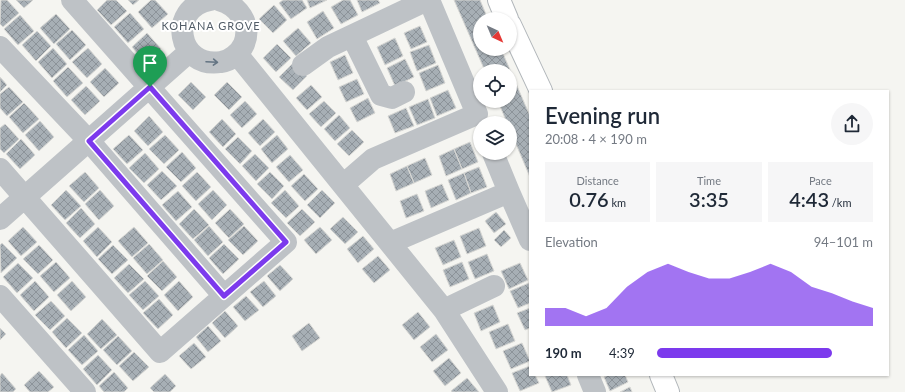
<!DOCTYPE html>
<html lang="en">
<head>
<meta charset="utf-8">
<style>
  body { margin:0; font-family:Lato,sans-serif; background:#f6f6f7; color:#1f2937; height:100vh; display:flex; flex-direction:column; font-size:15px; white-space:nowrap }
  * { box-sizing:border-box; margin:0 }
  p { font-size:13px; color:#747a83 }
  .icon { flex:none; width:22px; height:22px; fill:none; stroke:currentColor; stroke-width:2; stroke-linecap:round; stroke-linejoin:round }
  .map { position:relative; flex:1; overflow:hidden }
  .sheet { position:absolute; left:529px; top:90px; width:360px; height:286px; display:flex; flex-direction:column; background:#fff; border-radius:0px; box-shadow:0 1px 3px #0004 }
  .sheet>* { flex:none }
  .needle { width:26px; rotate:136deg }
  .buttons { position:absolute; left:473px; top:12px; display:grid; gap:8px }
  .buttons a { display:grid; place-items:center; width:44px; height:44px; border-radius:50%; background:#fff; box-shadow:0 1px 3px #0004; font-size:20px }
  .pin { position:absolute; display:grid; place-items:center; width:34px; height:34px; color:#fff; margin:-41px -17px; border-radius:50% 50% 50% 0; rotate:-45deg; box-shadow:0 0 4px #0007 }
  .pin .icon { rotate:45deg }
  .round { display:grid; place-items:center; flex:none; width:42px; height:42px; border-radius:21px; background:#f6f6f7 }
  .head { display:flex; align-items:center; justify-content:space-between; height:68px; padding:0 16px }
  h1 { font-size:22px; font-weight:600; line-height:30px }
  .metrics { display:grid; grid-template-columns:repeat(3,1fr); gap:6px; height:68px; padding:4px 16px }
  .metrics div { display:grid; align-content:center; border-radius:0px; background:#f6f6f7; text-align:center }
  .metrics b { font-size:20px; font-weight:600 }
  .metrics small { font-size:11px; font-weight:400 }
  .metrics p { font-size:11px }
  .chart { height:112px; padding:8px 16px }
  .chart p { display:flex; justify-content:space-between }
  .chart svg { width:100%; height:72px; margin-top:4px; fill:#7c3aed; opacity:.7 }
  ul { padding:0 16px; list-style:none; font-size:13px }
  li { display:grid; grid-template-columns:64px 48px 1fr; align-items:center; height:30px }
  li i { height:10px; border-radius:5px; background:#7c3aed }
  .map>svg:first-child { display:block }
</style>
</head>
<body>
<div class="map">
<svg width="905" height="392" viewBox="0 0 905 392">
  <defs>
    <pattern id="building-cross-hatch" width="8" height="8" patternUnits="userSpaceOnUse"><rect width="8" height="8" fill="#a7afb5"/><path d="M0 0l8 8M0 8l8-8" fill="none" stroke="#8c9399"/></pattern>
  </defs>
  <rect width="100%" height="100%" fill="#f5f5f1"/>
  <path fill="url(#building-cross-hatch)" stroke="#d7d7d4" d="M1,0H7L19,13L3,27L0,24Z
    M16,0H33L24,8Z
    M107,0H116L127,11L111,25L97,10Z
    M128,0H139L133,5Z
    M151,0H155L168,14L152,28L138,12Z
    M283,0H302L307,8L291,19L279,3Z
    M307,0H327L310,8Z
    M343,0H350L358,15L341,24L331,7Z
    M357,0H378L380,3L362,12Z
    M454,0H480L488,19H480V49H501L530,116V177L510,130V123H507L498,101H510V71H485Z
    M274,5L287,20L273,33L259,19Z
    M323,11L334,28L317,39L307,22Z
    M130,13L144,29L128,43L114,27Z
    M56,14L70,29L54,44L40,28Z
    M20,15L34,31L18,45L4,29Z
    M420,26L427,42L411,49L404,33Z
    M298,28L311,43L296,56L283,41Z
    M72,30L86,45L70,60L56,44Z
    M37,31L51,46L36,61L22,45Z
    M147,33L161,49L146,63L132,47Z
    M395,38L403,56L385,65L377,47Z
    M277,44L291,58L276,72L263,58Z
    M429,45L436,63L417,71L410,52Z
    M53,48L67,64L52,78L38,62Z
    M88,48L102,64L87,78L72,62Z
    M345,55L353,73L338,80L330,62Z
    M405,59L414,77L395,86L387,68Z
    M294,62L307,76L293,90L279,77Z
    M438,65L445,83L426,91L419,73Z
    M68,67L83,83L67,97L53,81Z
    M105,68L119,83L104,97L90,82Z
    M0,77L7,85L0,92Z
    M357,79L364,94L346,102L339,87Z
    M191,82L206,97L193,110L178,95Z
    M227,82L242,97L229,110L214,95Z
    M311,85L322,97L307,110L296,98Z
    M86,86L100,101L85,115L71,100Z
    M9,87L23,102L7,116L0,108V94Z
    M448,90L456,108L437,116L430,98Z
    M368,98L375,113L357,122L350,108Z
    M428,99L435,118L417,125L409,107Z
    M245,101L257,114L242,128L230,115Z
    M324,101L336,113L321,127L309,114Z
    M24,103L39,119L23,133L9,117Z
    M406,108L414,126L395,133L388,116Z
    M339,115L350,128L335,141L324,129Z
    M149,116L163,132L148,146L134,131Z
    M222,119L236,134L223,147L209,132Z
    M263,119L275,132L260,146L248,133Z
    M40,121L54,137L39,151L25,135Z
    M5,124L19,139L4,153L0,149V128Z
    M352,130L364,142L349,156L337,144Z
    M129,135L143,150L127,164L113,149Z
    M165,135L179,150L164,164L149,149Z
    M277,135L288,149L272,163L261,149Z
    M238,137L252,151L240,164L225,149Z
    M21,139L35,155L20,169L6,154Z
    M470,142L478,162L462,169L454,149Z
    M454,149L462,169L446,176L439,156Z
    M182,152L196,168L181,182L166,167Z
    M145,153L159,169L144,183L129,168Z
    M255,154L269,168L256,181L242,166Z
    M290,155L303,170L289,182L276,167Z
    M425,158L432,175L414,183L407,166Z
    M407,166L414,183L396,191L390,174Z
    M479,167L487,187L471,193L464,173Z
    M162,171L177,186L161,200L147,185Z
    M85,172L99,188L84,202L69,186Z
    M197,172L211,187L196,201L182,186Z
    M270,172L284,186L272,199L257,184Z
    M464,173L471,193L456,200L448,180Z
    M304,174L318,189L305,201L291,186Z
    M442,184L449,200L431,208L425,191Z
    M66,190L81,206L65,220L51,205Z
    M100,190L114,206L99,220L85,204Z
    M213,190L227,205L212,220L198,204Z
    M285,190L299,206L286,218L271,203Z
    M322,190L335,203L320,218L307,205Z
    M178,191L192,207L176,221L162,205Z
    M417,194L424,211L406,218L400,201Z
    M81,208L95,224L80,238L66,223Z
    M194,209L209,225L193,239L179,224Z
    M230,209L244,224L229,238L215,223Z
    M302,209L315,222L300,236L287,223Z
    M496,212L506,224L494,233L485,221Z
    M343,217L358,232L345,244L330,229Z
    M209,226L223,242L208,256L194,240Z
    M244,226L258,241L243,255L228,240Z
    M23,227L37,242L21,256L8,241Z
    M98,227L112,242L97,257L83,241Z
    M134,227L148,243L132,257L118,241Z
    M320,227L332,240L316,254L304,240Z
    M479,228L486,246L467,254L460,236Z
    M504,230L511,238L501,247L494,240Z
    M363,236L374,249L358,263L347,249Z
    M454,240L461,257L443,265L435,248Z
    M2,243L17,258L1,273L0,245Z
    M149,244L163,260L147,274L133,258Z
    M224,244L239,259L223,274L209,258Z
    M39,245L53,260L38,274L23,259Z
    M113,245L128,260L112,274L98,259Z
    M487,254L494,271L475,279L468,262Z
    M378,256L390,270L374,283L362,269Z
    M163,261L177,277L162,291L147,276Z
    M56,262L70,278L54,292L40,276Z
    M462,262L469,279L450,287L443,270Z
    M18,263L33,278L17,293L3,277Z
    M520,263L528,280L509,289L501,271Z
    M129,264L144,279L128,293L114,278Z
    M280,265L293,279L280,291L267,276Z
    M35,281L49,297L34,311L20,295Z
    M72,281L86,297L71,311L57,295Z
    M145,281L159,296L143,310L129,295Z
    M179,281L193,297L178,311L164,295Z
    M264,281L276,296L263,307L250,292Z
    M529,283L530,303L518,308L510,291Z
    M246,296L259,310L245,321L233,307Z
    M159,299L173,315L158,329L143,313Z
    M51,301L65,316L50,330L35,315Z
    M493,305L500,322L481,331L474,313Z
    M530,308V328L525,330L517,313Z
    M225,311L238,326L225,338L212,323Z
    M418,312L430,327L414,340L402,325Z
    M67,318L82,333L66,348L52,332Z
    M102,319L117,335L101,349L87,334Z
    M309,323L320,338L302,351L292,336Z
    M508,324L515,341L496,349L489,332Z
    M208,326L221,341L208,352L196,337Z
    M0,328L6,334L0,340Z
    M436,334L448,350L432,362L420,347Z
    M84,335L98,351L82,365L68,350Z
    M118,336L132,351L117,365L103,350Z
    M194,343L206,357L191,369L179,356Z
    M522,343L530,361L511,369L503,351Z
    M134,352L149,367L133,381L119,366Z
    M98,355L112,370L97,385L83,369Z
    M449,358L461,373L445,386L433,371Z
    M530,366V375H535L539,383L520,391L512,373Z
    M39,371L54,387L48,392H30L24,385Z
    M114,372L128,388L124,392H104L99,386Z
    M2,373L16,389L13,392H0V376Z
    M165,374L176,386L170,392H154L150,388Z
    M547,375H567L571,385L552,392L545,376Z
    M608,375H625L628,382L610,391L604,377Z
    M467,378L479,392H452L451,391Z
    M630,387L632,392H620Z"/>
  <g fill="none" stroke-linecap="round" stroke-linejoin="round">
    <g stroke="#b1b6ba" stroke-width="24">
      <path id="major" d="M499,0L507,19
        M510,25L541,91
        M661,375L668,392"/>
    </g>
    <path stroke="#bec2c6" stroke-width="22" d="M210,0C167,8 177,69 221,62C230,61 240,53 244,44C252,24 238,5 219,0
      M352,36L381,95L392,98L404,92
      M0,47L89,141L224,296
      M237,54L444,310L497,392
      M303,65L328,47L427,0
      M493,153L509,192
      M0,169L160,352L286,242L72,0
      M343,185L373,159L477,114L429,0
      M0,219L189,52
      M390,243L509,192L530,240
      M0,296L85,392
      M444,310L494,286
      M588,375L595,392"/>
    <use href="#major" stroke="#fff" stroke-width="22"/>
  </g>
  <defs><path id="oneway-shaft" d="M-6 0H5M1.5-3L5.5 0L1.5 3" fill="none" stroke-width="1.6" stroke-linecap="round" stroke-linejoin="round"/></defs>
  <use stroke="#647483" href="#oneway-shaft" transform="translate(212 62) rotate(3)"/>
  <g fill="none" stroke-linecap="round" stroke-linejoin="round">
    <g stroke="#fff" stroke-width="8">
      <path id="route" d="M150,87L286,242L224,296L89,141Z"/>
    </g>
    <use href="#route" stroke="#7c3aed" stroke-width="5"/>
  </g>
  <g text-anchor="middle" stroke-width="4" stroke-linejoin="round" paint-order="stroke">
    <g font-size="11" letter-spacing="1" fill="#525d68" stroke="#fff">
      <text x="211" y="30">KOHANA GROVE</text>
    </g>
  </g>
</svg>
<div class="buttons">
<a><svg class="needle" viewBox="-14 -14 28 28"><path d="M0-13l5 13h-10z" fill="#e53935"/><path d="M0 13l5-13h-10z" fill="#747a83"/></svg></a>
<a><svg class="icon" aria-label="locate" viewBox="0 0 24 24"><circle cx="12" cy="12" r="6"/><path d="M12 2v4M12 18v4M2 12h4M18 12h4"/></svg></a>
<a><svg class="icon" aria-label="layers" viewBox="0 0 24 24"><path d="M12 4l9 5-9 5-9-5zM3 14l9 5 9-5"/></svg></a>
</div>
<div class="pin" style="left:150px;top:87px;background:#1e9e55"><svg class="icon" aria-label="arrive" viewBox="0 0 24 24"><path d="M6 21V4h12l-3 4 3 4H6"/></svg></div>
<section class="sheet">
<div class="head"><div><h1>Evening run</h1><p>20:08 · 4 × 190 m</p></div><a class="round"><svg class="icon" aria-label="share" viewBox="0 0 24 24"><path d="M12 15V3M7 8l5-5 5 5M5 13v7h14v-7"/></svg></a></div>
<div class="metrics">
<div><p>Distance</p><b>0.76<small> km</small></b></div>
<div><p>Time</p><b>3:35</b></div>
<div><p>Pace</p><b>4:43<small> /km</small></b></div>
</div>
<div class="chart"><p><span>Elevation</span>94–101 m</p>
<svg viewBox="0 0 160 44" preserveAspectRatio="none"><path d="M0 44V33L10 33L20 38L30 33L40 20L50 11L60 6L70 11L80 15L90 15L100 11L110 6L120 11L130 20L140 24L150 29L160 33V44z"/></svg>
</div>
<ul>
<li><b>190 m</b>4:39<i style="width:81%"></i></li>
</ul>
</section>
</div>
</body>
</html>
